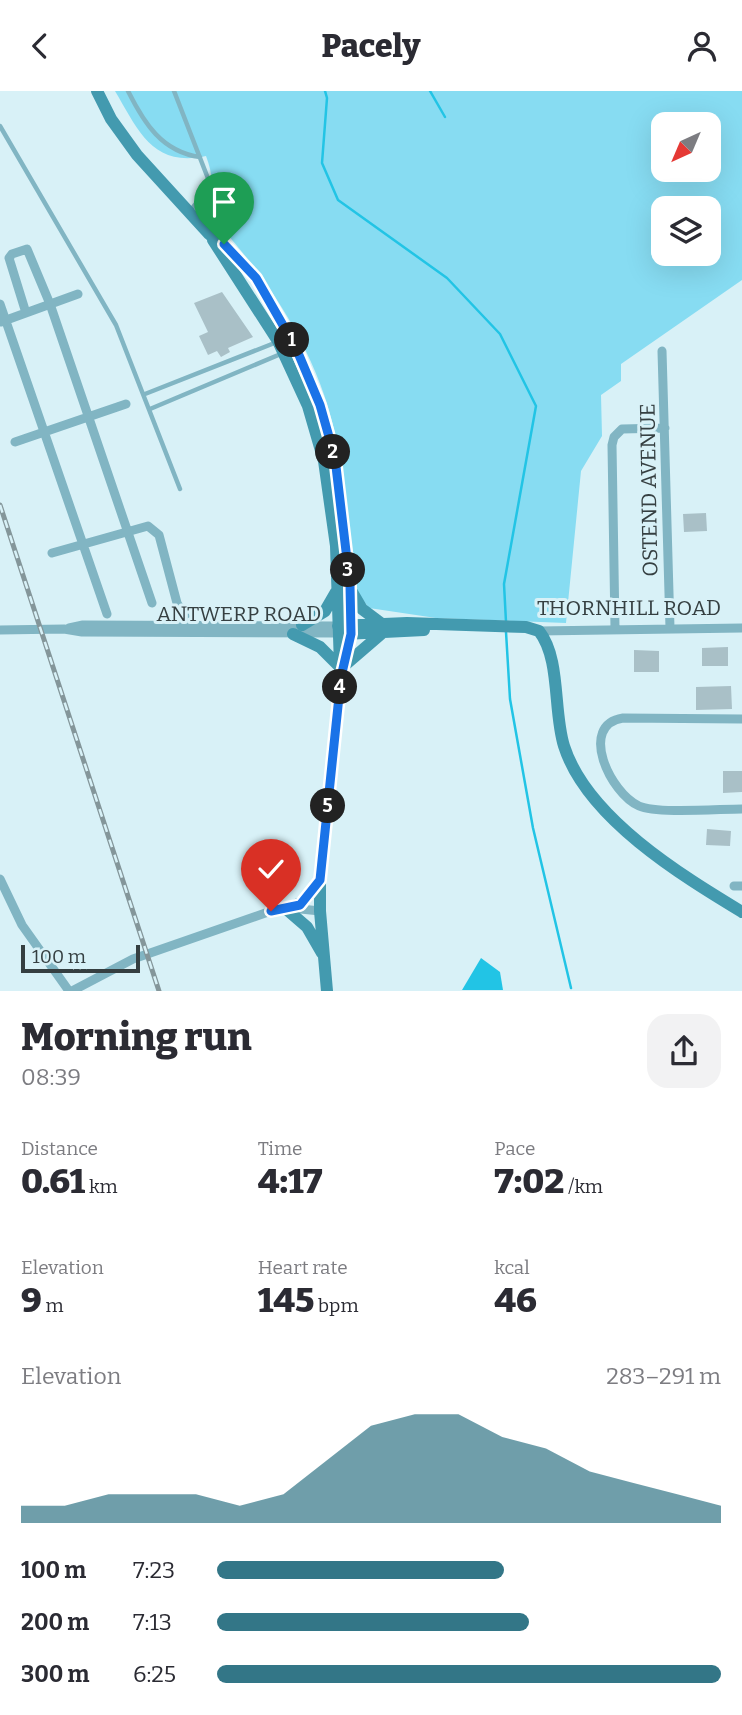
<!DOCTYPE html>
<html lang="en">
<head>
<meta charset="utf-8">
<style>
  body { margin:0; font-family:Bitter,serif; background:#f2f2f3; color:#2b2b33; height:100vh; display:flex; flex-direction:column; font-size:26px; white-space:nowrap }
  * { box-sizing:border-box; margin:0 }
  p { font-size:23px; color:#7c7c81 }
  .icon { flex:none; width:38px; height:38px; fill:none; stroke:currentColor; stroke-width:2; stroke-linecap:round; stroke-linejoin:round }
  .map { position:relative; height:900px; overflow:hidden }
  .sheet { display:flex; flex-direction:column; background:#fff; flex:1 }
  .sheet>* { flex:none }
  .needle { width:46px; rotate:224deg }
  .controls { position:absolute; left:651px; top:21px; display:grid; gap:14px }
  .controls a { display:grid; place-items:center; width:70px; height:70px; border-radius:14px; background:#fff; box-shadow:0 7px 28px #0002; font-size:35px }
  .scale { position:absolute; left:21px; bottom:18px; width:119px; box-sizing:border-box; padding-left:7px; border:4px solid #353f41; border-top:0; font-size:19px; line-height:24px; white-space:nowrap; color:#353f41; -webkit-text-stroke:5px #d8f1f7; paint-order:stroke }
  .pin { position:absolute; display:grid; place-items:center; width:60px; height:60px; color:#fff; margin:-72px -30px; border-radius:50% 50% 50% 0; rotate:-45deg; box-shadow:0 0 7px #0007 }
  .pin .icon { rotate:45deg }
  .km { position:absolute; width:35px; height:35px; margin:-18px; border-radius:50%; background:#222; color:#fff; font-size:19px; line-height:35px; text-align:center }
  .round { display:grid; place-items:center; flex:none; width:74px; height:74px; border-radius:21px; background:#f2f2f3 }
  .overview { display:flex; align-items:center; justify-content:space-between; height:119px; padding:0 21px }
  h1 { font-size:38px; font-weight:800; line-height:52px }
  .metrics { display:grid; grid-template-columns:repeat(3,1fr); gap:10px; height:119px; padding:7px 21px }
  .metrics div { display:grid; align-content:center }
  .metrics b { font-size:35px; font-weight:800 }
  .metrics small { font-size:19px; font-weight:400 }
  .metrics p { font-size:19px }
  .chart { height:196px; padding:14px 21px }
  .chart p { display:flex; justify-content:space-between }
  .chart svg { width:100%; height:126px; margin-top:7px; fill:#337687; opacity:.7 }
  ul { padding:0 21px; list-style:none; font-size:23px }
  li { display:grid; grid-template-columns:112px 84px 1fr; align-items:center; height:52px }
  li i { height:18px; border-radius:9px; background:#337687 }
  header { display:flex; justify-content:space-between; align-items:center; height:91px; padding:0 21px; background:#fff; font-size:32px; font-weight:800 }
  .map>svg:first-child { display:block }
</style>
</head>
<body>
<header><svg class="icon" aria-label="back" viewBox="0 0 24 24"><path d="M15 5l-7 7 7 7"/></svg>Pacely<svg class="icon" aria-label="person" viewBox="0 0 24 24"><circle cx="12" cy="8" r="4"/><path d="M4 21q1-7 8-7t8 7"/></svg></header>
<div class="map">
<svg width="742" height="900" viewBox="0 0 742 900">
  <rect width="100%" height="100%" fill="#d8f1f7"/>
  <path fill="#87dcf2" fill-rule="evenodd" d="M115,0H742V189L621,273V290L601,304L602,345L581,380L566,532L436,527L369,517L357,501C351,451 346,401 337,352C320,262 265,181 203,117C215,99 213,84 206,65C153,77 138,39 115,0ZM663,33H709V79H663ZM663,117H709V163H663Z"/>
  <path fill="#22c4e5" d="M481,867L500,881L503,899H462Z"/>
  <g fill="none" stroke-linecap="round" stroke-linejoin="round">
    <path stroke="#22c4e5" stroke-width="2.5" d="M325,0L327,7L322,72L338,109L447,187L500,243L536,315L504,493L506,531
      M430,0L445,26
      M506,541L510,608L533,737L571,897"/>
  </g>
  <path fill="#a9c0c7" d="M222,201L253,246L228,257L230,261L221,266L217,260L208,264L199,245L208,241L194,212Z
    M706,422L707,440L684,441L683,423Z
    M728,556V575H702V557Z
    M634,559L659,560V581H634Z
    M731,595L732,618L696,619V596Z
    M723,680H742V701L723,702Z
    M707,738L731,740L730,755L706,754Z"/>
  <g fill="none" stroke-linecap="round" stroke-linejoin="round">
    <path stroke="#81b5c3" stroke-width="4.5" d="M128,0C144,32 162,61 200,66
      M174,0L209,90L206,100L190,120
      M0,35L116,234L180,398
      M145,303L277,251
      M150,318L295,257"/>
    <path stroke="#81b5c3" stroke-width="9" d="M0,213L107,523
      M26,222L9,167L12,163L27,158L50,213L152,512
      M1,231L78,203
      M662,260L670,537
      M15,351L126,313
      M52,462L148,435L159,444L177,512L191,535
      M69,537L83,534L338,535
      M615,537L612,354L614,346L622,338L665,337
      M0,539L64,538L82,541L338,542
      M539,540L742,537
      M742,628L623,627C578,634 610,702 639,715C657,723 719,718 742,718
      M0,788L22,834L69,900
      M734,795H742
      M72,900L133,868L271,820L291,817L320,820"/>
    <path stroke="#439aaf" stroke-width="12" d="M97,0L111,28L137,64L209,143L239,168L256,187L296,256L320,314L335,367L350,494L351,543L341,586L320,789V820L327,900
      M213,149L278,250L308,315L324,370L336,455L340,575
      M352,501L362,518L382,533
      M302,534L325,520L336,501
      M338,535L407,532L526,536L539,540C561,568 553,620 564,655C587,727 681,784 742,821
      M293,543L320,556L340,576
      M344,543L424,539
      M345,574L381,543
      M285,817L307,836L322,862
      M291,817L304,810L320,789"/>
    <g stroke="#84969a" stroke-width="5">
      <path id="rail" d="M0,414L159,900"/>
    </g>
    <use href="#rail" stroke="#d8f1f7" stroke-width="2.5" stroke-dasharray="8" stroke-linecap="butt"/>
  </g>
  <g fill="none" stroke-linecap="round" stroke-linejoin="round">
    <g stroke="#fff" stroke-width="14">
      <path id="route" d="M224,153L256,187L296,257L320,314L335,367L350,494L351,543L341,586L320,789L300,814L271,820"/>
    </g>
    <use href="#route" stroke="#1a73e8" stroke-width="9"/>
  </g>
  <g text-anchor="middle" stroke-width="6" stroke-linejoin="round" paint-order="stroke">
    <g font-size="21" fill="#353f41" stroke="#d8f1f7">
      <text transform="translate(649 399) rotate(-91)" y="7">OSTEND AVENUE</text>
      <text x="629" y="524">THORNHILL ROAD</text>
      <text x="239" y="530">ANTWERP ROAD</text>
    </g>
  </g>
</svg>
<div class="controls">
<a><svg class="needle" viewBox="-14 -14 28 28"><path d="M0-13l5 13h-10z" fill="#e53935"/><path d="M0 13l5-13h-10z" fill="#7c7c81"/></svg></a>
<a><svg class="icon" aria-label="layers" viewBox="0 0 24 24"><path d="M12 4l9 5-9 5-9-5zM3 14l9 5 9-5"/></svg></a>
</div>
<div class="scale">100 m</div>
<div class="pin" style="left:224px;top:153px;background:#1e9e55"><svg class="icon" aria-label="arrive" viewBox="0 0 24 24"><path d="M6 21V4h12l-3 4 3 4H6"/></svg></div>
<div class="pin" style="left:271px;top:820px;background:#d93025"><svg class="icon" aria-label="check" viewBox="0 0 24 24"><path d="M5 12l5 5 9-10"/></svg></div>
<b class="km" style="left:292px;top:249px">1</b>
<b class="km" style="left:333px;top:361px">2</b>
<b class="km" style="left:348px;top:479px">3</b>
<b class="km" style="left:340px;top:596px">4</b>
<b class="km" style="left:328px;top:715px">5</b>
</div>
<section class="sheet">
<div class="overview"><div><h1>Morning run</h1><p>08:39</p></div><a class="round"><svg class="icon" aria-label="share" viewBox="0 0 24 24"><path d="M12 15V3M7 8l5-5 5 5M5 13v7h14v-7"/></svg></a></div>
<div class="metrics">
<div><p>Distance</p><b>0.61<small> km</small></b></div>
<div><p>Time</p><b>4:17</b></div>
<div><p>Pace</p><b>7:02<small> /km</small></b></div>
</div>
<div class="metrics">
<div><p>Elevation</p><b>9<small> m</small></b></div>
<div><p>Heart rate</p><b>145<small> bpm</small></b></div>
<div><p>kcal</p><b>46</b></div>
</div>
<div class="chart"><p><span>Elevation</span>283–291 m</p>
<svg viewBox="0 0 160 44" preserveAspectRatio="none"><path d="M0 44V38L10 38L20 34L30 34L40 34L50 38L60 34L70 22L80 10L90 6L100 6L110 14L120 18L130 26L140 30L150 34L160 38V44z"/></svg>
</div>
<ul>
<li><b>100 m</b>7:23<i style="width:57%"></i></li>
<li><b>200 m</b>7:13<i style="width:62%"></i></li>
<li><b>300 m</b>6:25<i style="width:100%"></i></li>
</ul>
</section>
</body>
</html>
